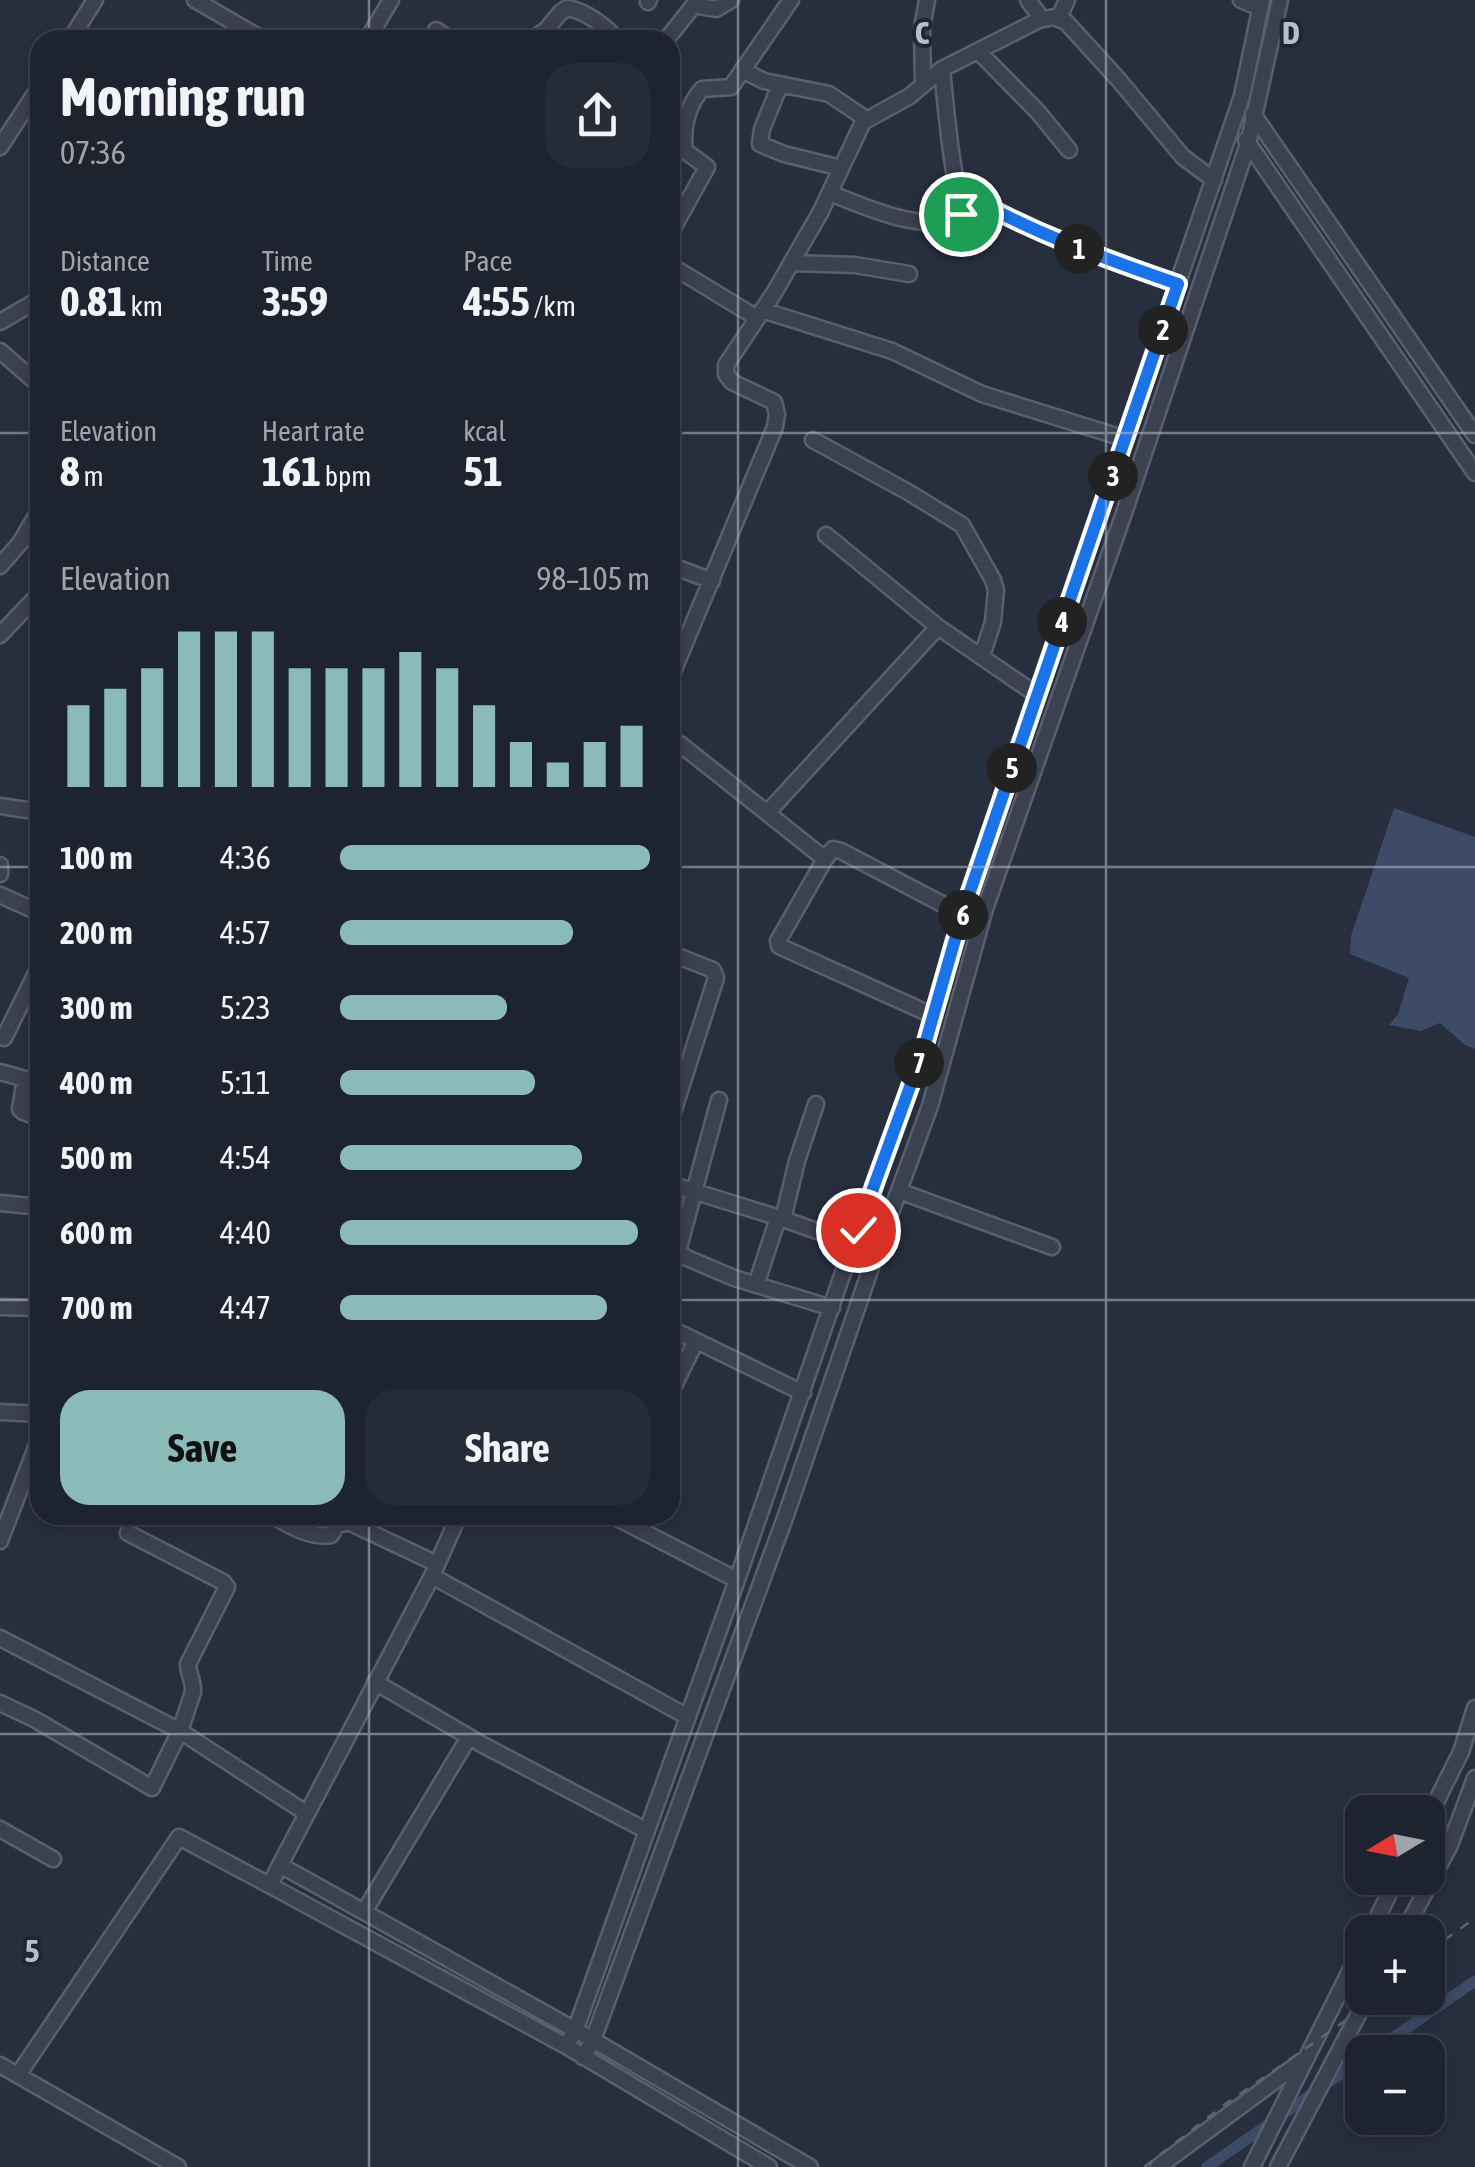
<!DOCTYPE html>
<html lang="en">
<head>
<meta charset="utf-8">
<style>
  body { margin:0; font-family:"Asap Condensed",sans-serif; background:#252b37; color:#f1f3f6; height:100vh; display:flex; flex-direction:column; font-size:38px; white-space:nowrap }
  * { box-sizing:border-box; margin:0 }
  p { font-size:32px; color:#a0a4aa }
  .icon { flex:none; width:55px; height:55px; fill:none; stroke:currentColor; stroke-width:2; stroke-linecap:round; stroke-linejoin:round }
  .map { position:relative; flex:1; overflow:hidden }
  .details { position:absolute; left:30px; top:30px; width:650px; height:1495px; display:flex; flex-direction:column; background:#1d232f; border-radius:30px; box-shadow:0 5px 15px #0003,0 0 0 2px #3b404b }
  .details>* { flex:none }
  .needle { width:65px; rotate:260deg }
  .controls { position:absolute; left:1345px; top:1795px; display:grid; gap:20px }
  .controls a { display:grid; place-items:center; width:100px; height:100px; border-radius:20px; background:#1d232f; box-shadow:0 5px 15px #0003,0 0 0 2px #3b404b; font-size:50px }
  .pin { position:absolute; display:grid; place-items:center; width:85px; height:85px; color:#fff; margin:-42px; border:5px solid #fff; border-radius:50%; box-shadow:0 2px 10px #0007 }
  .km { position:absolute; width:50px; height:50px; margin:-25px; border-radius:50%; background:#222; color:#fff; font-size:28px; line-height:50px; text-align:center }
  .round { display:grid; place-items:center; flex:none; width:105px; height:105px; border-radius:30px; background:#252b37 }
  .headline { display:flex; align-items:center; justify-content:space-between; height:170px; padding:0 30px }
  h1 { font-size:55px; font-weight:700; line-height:75px }
  .metrics { display:grid; grid-template-columns:repeat(3,1fr); gap:15px; height:170px; padding:10px 30px }
  .metrics div { display:grid; align-content:center }
  .metrics b { font-size:42px; font-weight:700 }
  .metrics small { font-size:28px; font-weight:400 }
  .metrics p { font-size:28px }
  .chart { height:280px; padding:20px 30px }
  .chart p { display:flex; justify-content:space-between }
  .chart svg { width:100%; height:180px; margin-top:10px; stroke:#8bbbb9; stroke-width:6 }
  .primary-button { display:flex; gap:20px; margin-top:auto; padding:20px 30px }
  .primary-button a { flex:1; height:115px; border-radius:30px; background:#8bbbb9; color:#111; font-size:40px; font-weight:700; line-height:115px; text-align:center }
  .primary-button a+a { background:#252b37; color:#f1f3f6 }
  ul { padding:0 30px; list-style:none; font-size:32px }
  li { display:grid; grid-template-columns:160px 120px 1fr; align-items:center; height:75px }
  li i { height:25px; border-radius:12px; background:#8bbbb9 }
  .map>svg:first-child { display:block }
</style>
</head>
<body>
<div class="map">
<svg width="1475" height="2167" viewBox="0 0 1475 2167">
  <rect width="100%" height="100%" fill="#272f3f"/>
  <path fill="#3e4b66" d="M1394,808L1475,837V1049L1465,1045L1440,1023L1421,1031L1389,1025L1398,1014L1409,978L1350,954L1351,936Z"/>
  <g fill="none" stroke-linecap="round" stroke-linejoin="round">
    <path stroke="#3e4b66" stroke-width="11" d="M1372,2052L1475,1981
      M1207,2167L1362,2059"/>
    <g stroke="#595f6c" stroke-width="19">
      <path id="minor" d="M195,0L264,40
        M1028,0L1042,19
        M1241,0L1260,8
        M648,2L649,0
        M1059,18L1067,0
        M436,30L451,40
        M70,40L95,0
        M367,40L391,0
        M531,40L546,30L560,13L567,8C586,11 601,23 614,36
        M666,40L694,5L716,9L731,0
        M978,51L1038,112L1069,150
        M742,70L764,81L829,94L866,119
        M780,85L762,129L760,144L784,154L841,168
        M923,85L922,28L927,0
        M1253,114L1475,435
        M1246,140L1475,473
        M0,147L40,86
        M960,191C1029,232 1103,258 1178,284
        M830,193C870,209 915,230 960,220C963,200 956,185 953,165C948,133 945,101 942,69
        M670,234L707,167L685,151C682,129 687,106 702,89L731,87L791,0
        M792,263L855,265L909,274
        M670,265L757,318
        M762,310L892,351L982,394L1126,439
        M0,322L36,301L40,303
        M0,351L38,384L40,382
        M813,440L908,492L962,525L993,580L996,590L993,622L982,656
        M826,535L938,627L1037,695
        M670,565L712,581
        M0,566L20,543L40,509
        M0,635L40,593
        M670,679L775,427L777,414L774,402L732,382L726,374V365L774,293L820,213L863,122L910,96L942,69L1039,20L1054,17L1066,22L1118,79L1183,157L1214,180
        M670,760L680,744L825,859L833,849L841,851L963,915
        M0,806L40,812
        M768,812L938,627
        M825,859L778,941L779,946L934,1016
        M0,865V874
        M0,895L40,913
        M670,953L713,970L716,978L670,1122
        M4,1038L40,965
        M40,1046L38,1055L40,1059
        M0,1072L25,1079L20,1109L23,1112L40,1118
        M719,1100L678,1251L687,1258L734,1278L832,1308
        M670,1184L783,1219L876,1252
        M899,1191L1052,1247
        M0,1203L40,1207
        M783,1219L797,1161L816,1104
        M756,1285L778,1218
        M0,1307L40,1308
        M670,1328L803,1393
        M670,1394L696,1341
        M0,1412L40,1414
        M271,1515C290,1526 309,1538 331,1535L337,1525L348,1522L437,1564
        M459,1515L432,1576L280,1865L273,1879V1887L566,2046L769,2167
        M611,1515L737,1580
        M0,1541L40,1437
        M432,1576L688,1717
        M0,1638L180,1731L306,1813
        M375,1682L483,1745L647,1831
        M0,1703L34,1719L152,1788L180,1731L193,1692C194,1682 188,1674 188,1664L227,1587L223,1582L128,1533
        M1428,1818L1461,1752L1475,1708
        M0,1829L53,1859
        M280,1865L593,2040L810,2167
        M364,1912L469,1737
        M1370,1932L1397,1878
        M1404,1932L1450,1845L1475,1778
        M566,2046L575,2031L737,1580L858,1229L924,1048L963,915L1023,734L1242,96L1262,0
        M583,2057L593,2040L785,1518L875,1256L930,1106L985,909L1123,516L1248,144L1280,0
        M0,2065L178,2167
        M18,2075L179,1837L273,1887
        M1158,2167L1302,2061
        M1252,2167L1362,1947
        M1278,2167L1367,1998"/>
    </g>
    <use href="#minor" stroke="#3b414f" stroke-width="14"/>
    <path stroke="#5d6575" stroke-width="2.5" stroke-dasharray="10 10" stroke-linecap="butt" d="M1428,1952L1475,1918
      M1144,2167L1224,2105L1378,1998"/>
  </g>
  <g fill="none" stroke-linecap="round" stroke-linejoin="round">
    <g stroke="#fff" stroke-width="20">
      <path id="route" d="M858,1230L924,1048L962,915L1178,284C1103,258 1029,232 960,191L961,214"/>
    </g>
    <use href="#route" stroke="#1a73e8" stroke-width="12"/>
  </g>
  <path fill="none" stroke="#b7bdc9" stroke-width="2.5" stroke-opacity="0.55" d="M369,0V40M738,0V2167M1106,0V2167M0,433H40M670,433H1475M0,867H40M670,867H1475M0,1300H40M670,1300H1475M369,1515V2167M0,1734H1475"/>
  <g font-size="32" text-anchor="middle" font-weight="bold" fill="#b7bdc9" stroke="#202634" stroke-width="8" stroke-linejoin="round" paint-order="stroke">
    <text x="922" y="44">C</text>
    <text x="1291" y="44">D</text>
    <text x="32" y="1962">5</text>
  </g>
</svg>
<div class="controls">
<a><svg class="needle" viewBox="-14 -14 28 28"><path d="M0-13l5 13h-10z" fill="#e53935"/><path d="M0 13l5-13h-10z" fill="#a0a4aa"/></svg></a>
<a>+</a>
<a>−</a>
</div>
<div class="pin" style="left:961px;top:214px;background:#1e9e55"><svg class="icon" aria-label="arrive" viewBox="0 0 24 24"><path d="M6 21V4h12l-3 4 3 4H6"/></svg></div>
<div class="pin" style="left:858px;top:1230px;background:#d93025"><svg class="icon" aria-label="check" viewBox="0 0 24 24"><path d="M5 12l5 5 9-10"/></svg></div>
<b class="km" style="left:1079px;top:249px">1</b>
<b class="km" style="left:1163px;top:330px">2</b>
<b class="km" style="left:1113px;top:476px">3</b>
<b class="km" style="left:1062px;top:622px">4</b>
<b class="km" style="left:1012px;top:768px">5</b>
<b class="km" style="left:963px;top:915px">6</b>
<b class="km" style="left:919px;top:1063px">7</b>
<section class="details">
<div class="headline"><div><h1>Morning run</h1><p>07:36</p></div><a class="round"><svg class="icon" aria-label="share" viewBox="0 0 24 24"><path d="M12 15V3M7 8l5-5 5 5M5 13v7h14v-7"/></svg></a></div>
<div class="metrics">
<div><p>Distance</p><b>0.81<small> km</small></b></div>
<div><p>Time</p><b>3:59</b></div>
<div><p>Pace</p><b>4:55<small> /km</small></b></div>
</div>
<div class="metrics">
<div><p>Elevation</p><b>8<small> m</small></b></div>
<div><p>Heart rate</p><b>161<small> bpm</small></b></div>
<div><p>kcal</p><b>51</b></div>
</div>
<div class="chart"><p><span>Elevation</span>98–105 m</p>
<svg viewBox="0 0 160 44" preserveAspectRatio="none"><path d="M5 44V24M15 44V20M25 44V15M35 44V6M45 44V6M55 44V6M65 44V15M75 44V15M85 44V15M95 44V11M105 44V15M115 44V24M125 44V33M135 44V38M145 44V33M155 44V29"/></svg>
</div>
<ul>
<li><b>100 m</b>4:36<i style="width:100%"></i></li>
<li><b>200 m</b>4:57<i style="width:75%"></i></li>
<li><b>300 m</b>5:23<i style="width:54%"></i></li>
<li><b>400 m</b>5:11<i style="width:63%"></i></li>
<li><b>500 m</b>4:54<i style="width:78%"></i></li>
<li><b>600 m</b>4:40<i style="width:96%"></i></li>
<li><b>700 m</b>4:47<i style="width:86%"></i></li>
</ul>
<div class="primary-button"><a>Save</a><a>Share</a></div>
</section>
</div>
</body>
</html>
